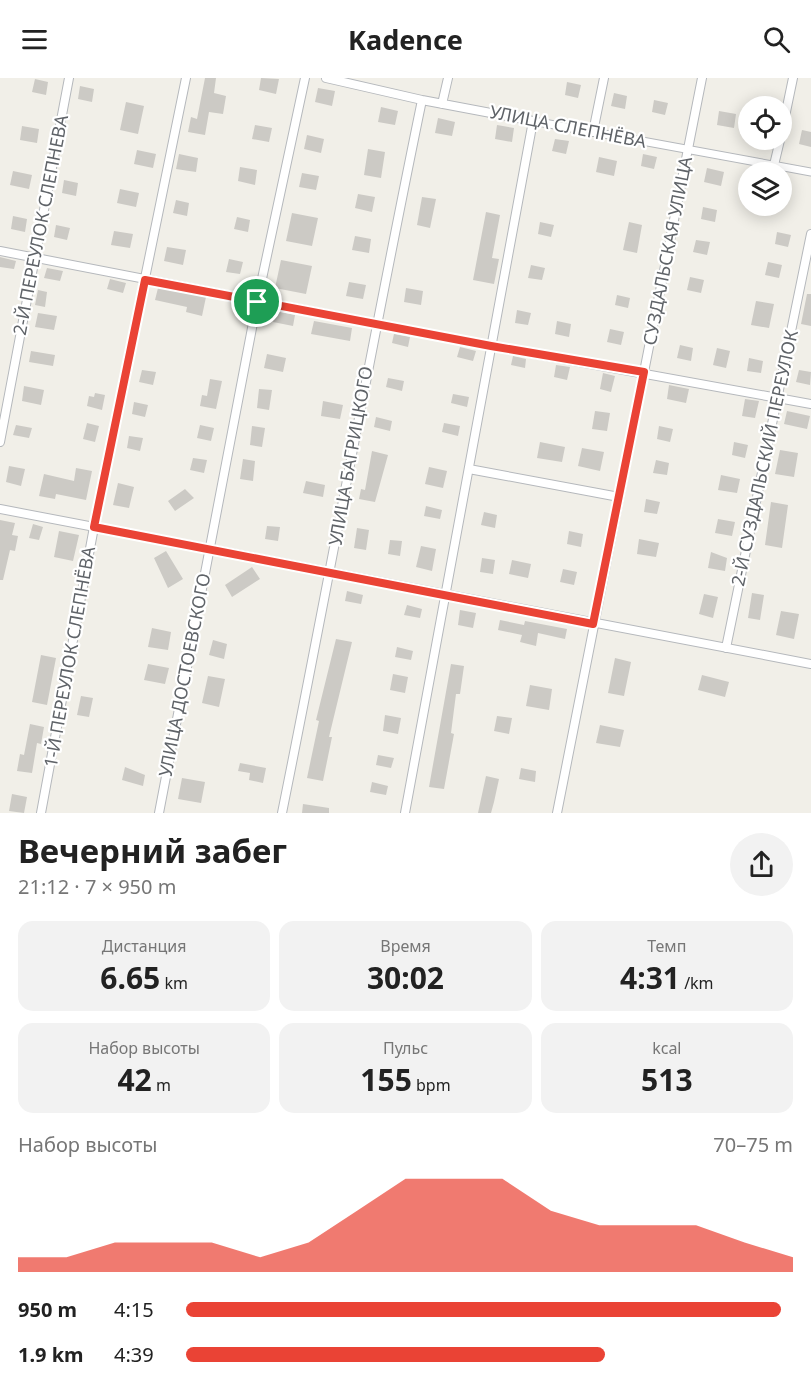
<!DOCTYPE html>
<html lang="ru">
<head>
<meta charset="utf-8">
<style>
  body { margin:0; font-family:"Noto Sans",sans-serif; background:#f2f2f2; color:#222; height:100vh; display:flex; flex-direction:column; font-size:22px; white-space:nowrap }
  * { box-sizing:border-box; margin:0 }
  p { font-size:20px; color:#767676 }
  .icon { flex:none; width:33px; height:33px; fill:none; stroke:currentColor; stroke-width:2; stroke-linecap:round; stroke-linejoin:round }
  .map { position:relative; height:735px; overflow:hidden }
  .sheet { display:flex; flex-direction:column; background:#fff; flex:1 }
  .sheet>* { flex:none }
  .buttons { position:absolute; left:738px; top:18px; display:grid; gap:12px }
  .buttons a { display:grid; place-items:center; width:54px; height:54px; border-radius:50%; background:#fff; box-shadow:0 3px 15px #0003; font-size:30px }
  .pin { position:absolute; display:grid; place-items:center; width:51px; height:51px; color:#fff; margin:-26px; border:3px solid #fff; border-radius:50%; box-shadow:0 2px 6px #0007 }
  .round { display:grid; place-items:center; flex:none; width:63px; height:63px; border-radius:32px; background:#f2f2f2 }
  .head { display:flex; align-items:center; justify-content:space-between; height:102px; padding:0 18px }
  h1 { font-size:33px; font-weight:700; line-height:45px }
  .figures { display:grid; grid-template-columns:repeat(3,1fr); gap:9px; height:102px; padding:6px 18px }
  .figures div { display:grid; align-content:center; border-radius:15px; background:#f2f2f2; text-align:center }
  .figures b { font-size:30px; font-weight:700 }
  .figures small { font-size:16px; font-weight:400 }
  .figures p { font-size:16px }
  .chart { height:168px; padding:12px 18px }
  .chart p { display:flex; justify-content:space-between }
  .chart svg { width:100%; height:108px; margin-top:6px; fill:#ea4335; opacity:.7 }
  ul { padding:0 18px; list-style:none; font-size:20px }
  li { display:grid; grid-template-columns:96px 72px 1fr; align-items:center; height:45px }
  li i { height:15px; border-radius:8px; background:#ea4335 }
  header { display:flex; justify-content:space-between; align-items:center; height:78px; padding:0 18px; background:#fff; font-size:27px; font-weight:700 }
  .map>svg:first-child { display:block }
</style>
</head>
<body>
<header><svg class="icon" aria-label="menu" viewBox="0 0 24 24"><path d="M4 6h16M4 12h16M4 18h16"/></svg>Kadence<svg class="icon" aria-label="search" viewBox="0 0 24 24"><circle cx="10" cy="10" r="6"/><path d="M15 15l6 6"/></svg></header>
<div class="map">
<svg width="811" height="735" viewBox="0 0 811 735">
  <rect width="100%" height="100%" fill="#f1efe8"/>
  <path fill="#cccac5" d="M205,0H216L214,15L226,18L223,36L209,34L205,57L188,54L191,39L197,41Z
    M261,0L279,1L276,16L259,12Z
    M35,1L48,4L46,17L32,14Z
    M567,4L581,7L578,20L565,17Z
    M80,8L94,11L92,24L78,21Z
    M318,10L335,13L332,28L315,24Z
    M614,15L627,18L625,31L611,28Z
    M654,22L668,25L665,37L652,34Z
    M126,24L144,28L138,56L120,52Z
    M381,29L398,33L395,47L378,44Z
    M719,33L736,36L734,50L717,47Z
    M438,40L455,44L452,58L435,55Z
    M255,47L272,50L269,64L252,61Z
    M497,47L514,50L512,64L495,61Z
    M22,48L39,51L37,65L20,62Z
    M802,52L811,54V69L799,66Z
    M307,57L324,61L321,75L304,71Z
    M555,61L569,63L566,76L552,73Z
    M368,71L385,74L381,100L364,97Z
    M137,72L156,76L153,90L134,86Z
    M179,76L198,80L196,94L176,91Z
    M643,76L657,79L654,91L641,88Z
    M599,79L617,83L614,98L596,94Z
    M240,89L257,92L255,107L238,103Z
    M707,90L724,94L721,108L704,104Z
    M13,93L32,97L29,111L10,107Z
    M302,95L319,98L316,112L299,109Z
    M64,102L78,105L76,118L62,115Z
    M120,111L139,115L136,129L117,125Z
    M358,116L375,119L372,134L355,130Z
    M422,119L436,121L430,150L417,147Z
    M176,122L189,125L187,138L173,135Z
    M703,129L717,132L715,144L701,141Z
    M486,134L500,137L492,180L499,181L494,206L473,202Z
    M292,135L318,140L312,168L286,163Z
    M13,138L27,141L25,154L11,151Z
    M237,139L250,142L248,154L234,151Z
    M540,144L554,147L551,159L538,156Z
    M629,144L642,147L637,175L623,172Z
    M56,147L70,150L67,162L54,159Z
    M114,153L133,156L130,170L111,167Z
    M777,154L791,157L788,169L775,166Z
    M355,158L371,161L369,175L352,172Z
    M696,162L710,164L707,177L693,174Z
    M167,169L186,172L183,187L164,183Z
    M0,179L16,183L14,191L0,189Z
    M229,181L243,184L240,196L226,194Z
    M281,182L312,188L306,216L275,210Z
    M768,184L782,187L779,200L765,197Z
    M531,187L545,190L542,202L528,200Z
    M47,190L63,193L60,203L44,200Z
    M690,199L704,202L701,215L687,212Z
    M110,201L126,205L123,215L107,211Z
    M349,204L366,207L363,221L346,218Z
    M158,210L206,219L202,238L186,234L187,229L155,222Z
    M406,210L423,213L421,227L404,224Z
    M38,212L47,214L45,229L35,227Z
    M807,216H811V248L801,246Z
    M617,217L630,220L628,230L615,227Z
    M756,223L774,226L769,250L751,247Z
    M517,232L531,235L528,247L515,245Z
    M276,233L295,237L293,248L273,244Z
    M38,235L57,238L54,252L35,249Z
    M314,243L352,250L350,263L311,256Z
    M557,243L571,246L569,259L555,256Z
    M610,251L624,254L621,267L607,264Z
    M394,256L410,259L408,269L392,265Z
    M680,267L693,270L691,283L677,280Z
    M460,269L476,273L473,283L457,279Z
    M717,270L730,273L726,290L713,287Z
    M31,273L55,277L53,288L29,284Z
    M267,276L286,280L283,294L264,290Z
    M513,278L526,281L525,290L511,287Z
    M749,280L763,283L761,295L747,293Z
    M556,287L570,289L567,302L554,299Z
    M142,292L156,294L153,307L139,304Z
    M799,292L811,294L810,307L796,304Z
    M603,295L615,298L611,314L600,311Z
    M388,300L404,303L402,313L386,309Z
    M210,301L222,303L216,331L200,328L202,317L207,318Z
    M669,307L689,311L686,325L667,321Z
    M24,308L44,312L41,327L22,323Z
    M259,311L272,312L269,332L257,330Z
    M95,315L105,317L102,332L87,328L89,318L94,319Z
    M453,316L469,319L467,329L451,325Z
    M745,321L759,323L755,340L742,338Z
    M323,323L343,327L340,341L321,338Z
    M134,324L148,327L145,339L132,336Z
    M595,333L610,335L607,353L592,351Z
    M787,333L810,338L807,351L784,346Z
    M376,339L392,343L390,353L374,349Z
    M87,345L99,348L95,364L83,361Z
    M444,345L460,348L458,358L442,354Z
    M16,347L32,350L29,360L13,357Z
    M200,347L214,350L211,363L197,360Z
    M252,348L265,350L262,369L250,367Z
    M659,348L673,351L670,364L657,361Z
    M129,358L143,360L140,373L127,370Z
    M540,364L565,369L562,384L537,380Z
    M734,364L748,367L745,380L732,377Z
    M582,370L604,374L600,393L578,388Z
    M780,372L798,375L794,399L775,396Z
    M372,373L388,377L375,424L359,421L361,411L365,412Z
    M193,380L207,382L204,395L190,392Z
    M243,381L255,383L253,403L240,401Z
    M656,382L669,385L667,397L653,395Z
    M9,388L25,391L21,408L6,404Z
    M429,389L447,393L443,410L425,406Z
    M76,390L92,393L86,422L56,416L55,421L39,418L44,396L74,403Z
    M721,397L740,401L737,415L718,412Z
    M306,403L325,407L323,419L303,415Z
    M118,405L134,409L129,430L113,427Z
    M185,411L194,420L175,433L168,423Z
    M646,421L660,424L657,436L644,434Z
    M771,424L788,427L782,470L765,467Z
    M426,428L442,432L440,441L424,438Z
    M484,434L497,437L495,450L481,447Z
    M718,441L735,444L732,458L715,455Z
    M0,442L15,445L12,457L18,458L15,473L10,472L3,502H0Z
    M33,446L43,449L39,462L29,460Z
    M267,448L280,449L278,463L265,461Z
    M357,450L369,452L366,472L354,470Z
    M59,453L79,457L73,483L54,479Z
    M569,453L583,456L581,469L567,466Z
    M639,461L659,465L656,479L637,476Z
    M390,462L402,463L400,478L388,476Z
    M421,468L436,471L432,493L416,489Z
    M166,473L183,501L168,510L154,480Z
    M711,474L727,480L725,493L708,490Z
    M482,480L495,482L493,496L480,494Z
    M512,482L531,486L528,500L509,496Z
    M252,489L260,501L232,519L225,507Z
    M563,491L577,494L574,507L560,504Z
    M347,513L363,517L361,526L345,523Z
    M752,515L764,517L760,542L748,540Z
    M704,516L718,519L713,540L699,536Z
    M407,527L422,531L420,540L404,537Z
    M460,532L476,535L473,550L458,547Z
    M781,533L799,536L794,561L776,557Z
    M500,542L524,547L525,543L567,551L565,561L538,555L536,568L520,564L522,557L498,552Z
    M152,550L171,554L168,572L148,569Z
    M336,561L352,564L329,659H332L323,703L307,700L319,643L316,642Z
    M213,562L227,566L224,581L209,577Z
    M397,569L413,573L411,582L395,579Z
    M41,577L56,580L47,627L32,624Z
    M615,580L631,584L624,618L608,615Z
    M148,586L169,590L165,606L144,602Z
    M451,586L464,588L460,616H456L451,655L454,656L444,711L429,709Z
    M393,596L408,599L405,615L390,612Z
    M702,597L729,604L725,619L698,612Z
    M208,598L225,601L219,629L202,625Z
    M530,607L552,611L549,632L526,628Z
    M81,618L93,620L89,639L77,637Z
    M385,637L401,640L398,656L383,653Z
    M497,638L512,640L509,656L494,653Z
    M30,646L44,649L41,666L37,665L32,695L17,693L20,676L24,677Z
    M600,647L624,652L620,669L596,665Z
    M378,677L394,680L391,690L376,687Z
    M240,685L266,690L263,705L249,702L250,695L238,693Z
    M125,689L145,697L143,708L122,702Z
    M521,690L536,693L535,704L519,701Z
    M486,698L499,701L494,724L491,735H478Z
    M182,700L205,704L201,725L178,721Z
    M372,704L388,708L386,717L370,714Z
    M12,716L27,719L24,735L9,733Z
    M303,726L329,730V735H302Z"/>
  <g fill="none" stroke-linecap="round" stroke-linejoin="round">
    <g stroke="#b5b8bc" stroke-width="9">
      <path id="pedestrian" d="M533,43L811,94"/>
    </g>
    <g stroke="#b5b8bc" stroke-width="10">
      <path id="minor" d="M326,0L422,22L533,43L405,735
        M442,26L448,0
        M782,53L793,0
        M593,54L604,0
        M774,87L780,62
        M0,173L491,268L811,326
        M0,364L69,0
        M469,391L619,419
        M0,431L811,586
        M726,570L811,156
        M41,735L94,449L186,0
        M159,735L257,224L305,0
        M282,735C330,497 373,259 422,22
        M557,735L702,0"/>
    </g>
    <use href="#pedestrian" stroke="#fff" stroke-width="7"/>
    <use href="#minor" stroke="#fff" stroke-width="8"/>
  </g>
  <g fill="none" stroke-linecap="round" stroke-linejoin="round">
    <g stroke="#fff" stroke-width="12">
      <path id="route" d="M145,202L491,268L644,294L593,546L94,449Z"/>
    </g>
    <use href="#route" stroke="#ea4335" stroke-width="8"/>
  </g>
  <g text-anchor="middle" stroke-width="4.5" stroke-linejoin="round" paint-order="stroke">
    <g font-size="18" fill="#5f6368" stroke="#fff">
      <text transform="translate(568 49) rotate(11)" y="6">УЛИЦА СЛЕПНЁВА</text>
      <text transform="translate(41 147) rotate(-79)" y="6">2-Й ПЕРЕУЛОК СЛЕПНЕВА</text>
      <text transform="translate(668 173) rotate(-79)" y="6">СУЗДАЛЬСКАЯ УЛИЦА</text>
      <text transform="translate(351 378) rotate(-80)" y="6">УЛИЦА БАГРИЦКОГО</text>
      <text transform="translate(765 380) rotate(-78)" y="6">2-Й СУЗДАЛЬСКИЙ ПЕРЕУЛОК</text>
      <text transform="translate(70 579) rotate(-80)" y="6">1-Й ПЕРЕУЛОК СЛЕПНЁВА</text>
      <text transform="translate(185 597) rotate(-79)" y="6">УЛИЦА ДОСТОЕВСКОГО</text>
    </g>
  </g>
</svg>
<div class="buttons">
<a><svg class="icon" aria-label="locate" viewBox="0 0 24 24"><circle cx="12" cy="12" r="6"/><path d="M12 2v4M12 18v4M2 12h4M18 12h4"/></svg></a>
<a><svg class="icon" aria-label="layers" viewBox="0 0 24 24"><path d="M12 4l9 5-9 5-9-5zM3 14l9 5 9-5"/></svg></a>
</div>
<div class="pin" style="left:257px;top:224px;background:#1e9e55"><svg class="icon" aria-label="arrive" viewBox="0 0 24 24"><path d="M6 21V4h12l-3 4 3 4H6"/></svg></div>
</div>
<section class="sheet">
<div class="head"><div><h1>Вечерний забег</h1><p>21:12 · 7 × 950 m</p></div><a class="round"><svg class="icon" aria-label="share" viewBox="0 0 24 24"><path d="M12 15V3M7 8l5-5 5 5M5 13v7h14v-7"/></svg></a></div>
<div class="figures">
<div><p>Дистанция</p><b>6.65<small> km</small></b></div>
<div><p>Время</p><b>30:02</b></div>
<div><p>Темп</p><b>4:31<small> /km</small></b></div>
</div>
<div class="figures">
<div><p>Набор высоты</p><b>42<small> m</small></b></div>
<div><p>Пульс</p><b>155<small> bpm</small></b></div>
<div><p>kcal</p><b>513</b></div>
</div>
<div class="chart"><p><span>Набор высоты</span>70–75 m</p>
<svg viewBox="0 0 160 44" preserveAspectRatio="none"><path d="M0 44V38L10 38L20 32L30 32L40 32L50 38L60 32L70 19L80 6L90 6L100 6L110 19L120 25L130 25L140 25L150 32L160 38V44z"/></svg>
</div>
<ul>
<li><b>950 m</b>4:15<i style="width:98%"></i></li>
<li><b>1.9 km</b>4:39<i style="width:69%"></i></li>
</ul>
</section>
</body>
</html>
